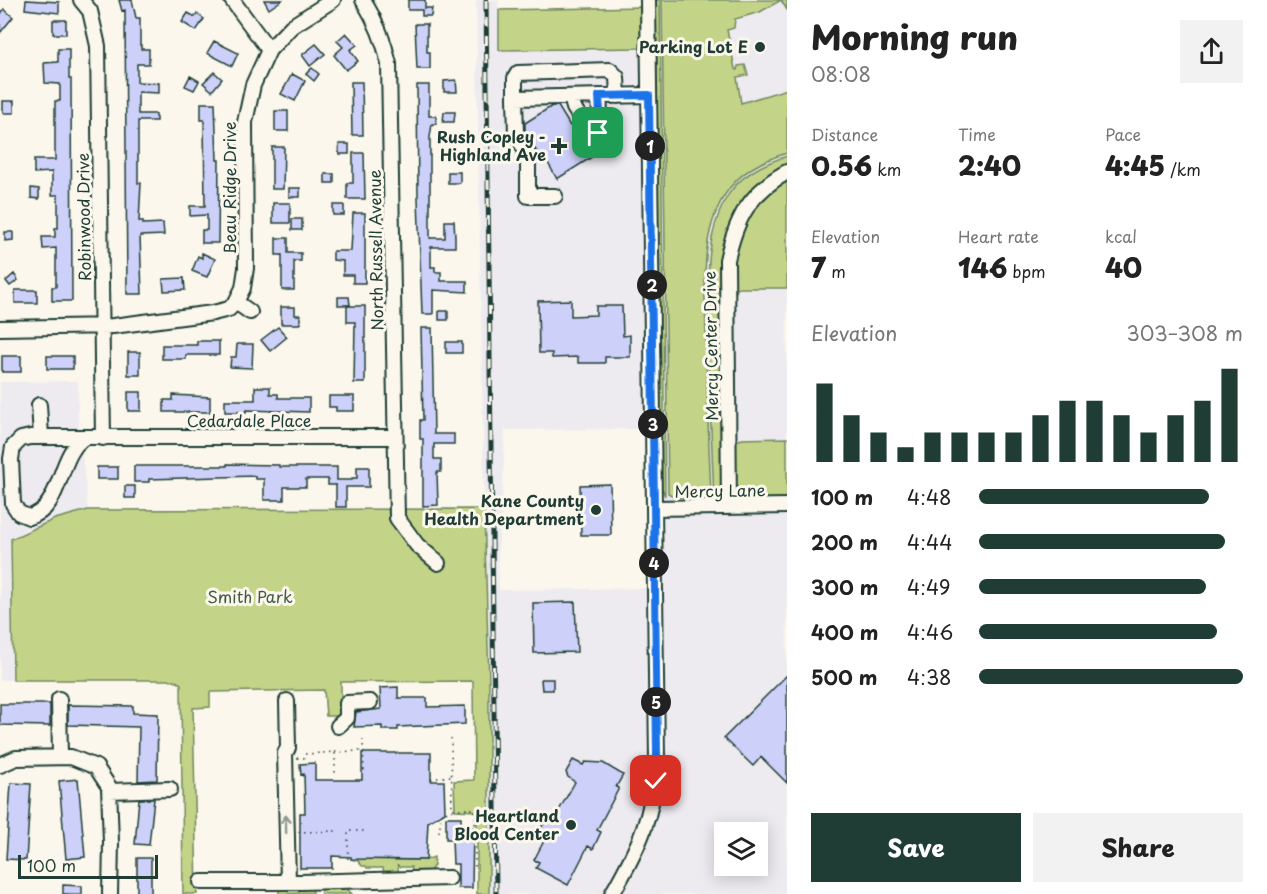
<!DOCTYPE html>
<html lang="en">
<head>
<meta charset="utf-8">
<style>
  body { margin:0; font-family:"Playpen Sans",sans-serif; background:#f2f2f2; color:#222; height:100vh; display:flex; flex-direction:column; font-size:22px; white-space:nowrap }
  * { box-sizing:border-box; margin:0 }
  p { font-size:20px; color:#767676 }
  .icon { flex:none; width:33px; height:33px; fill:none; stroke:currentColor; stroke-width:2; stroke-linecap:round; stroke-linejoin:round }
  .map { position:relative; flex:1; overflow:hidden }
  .details { display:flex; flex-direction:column; background:#fff; width:480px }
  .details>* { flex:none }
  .fabs { position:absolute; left:714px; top:822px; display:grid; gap:12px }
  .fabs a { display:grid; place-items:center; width:54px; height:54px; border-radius:0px; background:#fff; box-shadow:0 3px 15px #0003; font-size:30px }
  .scale { position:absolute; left:18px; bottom:15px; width:140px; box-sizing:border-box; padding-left:6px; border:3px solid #1f3d34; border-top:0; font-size:16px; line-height:21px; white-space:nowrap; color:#1f3d34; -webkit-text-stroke:4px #fbf7ec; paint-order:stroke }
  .pin { position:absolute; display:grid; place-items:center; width:51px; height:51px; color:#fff; margin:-26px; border-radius:12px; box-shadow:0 3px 9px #0006 }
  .km { position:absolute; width:30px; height:30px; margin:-15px; border-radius:50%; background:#222; color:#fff; font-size:16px; line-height:30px; text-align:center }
  .round { display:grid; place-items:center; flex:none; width:63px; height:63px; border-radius:0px; background:#f2f2f2 }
  .summary { display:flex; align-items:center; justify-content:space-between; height:102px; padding:0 24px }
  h1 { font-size:33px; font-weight:800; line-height:45px }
  .figures { display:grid; grid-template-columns:repeat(3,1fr); gap:9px; height:102px; padding:6px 24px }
  .figures div { display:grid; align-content:center }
  .figures b { font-size:26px; font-weight:800 }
  .figures small { font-size:16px; font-weight:400 }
  .figures p { font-size:16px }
  .chart { height:168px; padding:12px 24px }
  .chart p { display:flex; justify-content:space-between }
  .chart svg { width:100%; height:108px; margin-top:6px; stroke:#1f3d34; stroke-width:6 }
  .cta { display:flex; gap:12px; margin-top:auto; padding:12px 24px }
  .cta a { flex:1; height:69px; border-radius:0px; background:#1f3d34; color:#fff; font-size:24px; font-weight:800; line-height:69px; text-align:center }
  .cta a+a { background:#f2f2f2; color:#222 }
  ul { padding:0 24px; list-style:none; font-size:20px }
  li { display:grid; grid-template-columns:96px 72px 1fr; align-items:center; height:45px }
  li i { height:15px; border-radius:8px; background:#1f3d34 }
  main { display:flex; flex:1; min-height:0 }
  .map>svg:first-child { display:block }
</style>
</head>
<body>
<main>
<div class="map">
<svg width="787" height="894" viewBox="0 0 787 894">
  <rect width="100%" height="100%" fill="#fbf7ec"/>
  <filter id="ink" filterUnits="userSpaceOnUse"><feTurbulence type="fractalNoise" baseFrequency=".0167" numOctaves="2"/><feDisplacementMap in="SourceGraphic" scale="12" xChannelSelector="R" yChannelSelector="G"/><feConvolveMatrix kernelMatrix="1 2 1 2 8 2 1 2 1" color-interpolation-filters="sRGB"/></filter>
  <g filter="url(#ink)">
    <path fill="#edebf0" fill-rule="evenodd" d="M476,0H498L500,50L641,48L646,429L505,430L502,510L498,549L499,590L652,588L653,762L642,824L606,894H489V681L484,509Z
      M655,0H787V894H620L649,839L660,803L665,770ZM724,832H758V866H724Z
      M78,381V418L88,510L55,519L12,539L13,680H0V382Z"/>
    <path fill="#c3d488" stroke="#71885e" stroke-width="1.5" d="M656,0H660L665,496L662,488Z
      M662,0H787V10L781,0L760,12L735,19L734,28L727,30L735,69L737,70L738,66L745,65L748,75L737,77L741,103L787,89V153C761,161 739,172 724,196C700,236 705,287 706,331C706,387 709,442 711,497H675L668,493Z
      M641,7V48L499,50V10Z
      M787,156V166C745,190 725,215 720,265L723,493L720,498L714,502C712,442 708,382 708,322C708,281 705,238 725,200C738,176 762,164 787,156Z
      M787,179V288H738L736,292L734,291C731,256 736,226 760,198C767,191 779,185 787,179Z
      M787,438V501C773,501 741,506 735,492L736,441L742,439Z
      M484,509L489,681V894H477V811L455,810L454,781L474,780L473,681L341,682V712L337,716H326L324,690L210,692V707L193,708L197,894H183L181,684L174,680H13L11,539L55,519L88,510Z
      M434,857V865L429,873H412L411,867H398V874L384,873L383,868H367L366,866H362L358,861L351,859L426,860Z
      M279,882L312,888L313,893L279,894Z
      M323,887H345L352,894H321V888Z"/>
    <path fill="#cdd0f9" stroke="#1f3d34" stroke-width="1.5" d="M26,0L59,2V13L25,9Z
      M119,0H132L136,18H140V45H141V49H149V64H137V82L159,83V93L138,92V114H156V121H138V183H141L139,221H143V224L163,223L164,235L140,236L142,294H127L125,10L122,11Z
      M264,0H282L269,9Z
      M408,0H425V8H432L431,16H422V10H408Z
      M4,9L13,17L0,33V15Z
      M188,13L195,17L197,14L204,19L196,31L182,22Z
      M53,20H66V34H53Z
      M415,24H427V52H430V69H417Z
      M346,33L357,45L350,50L358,61L346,70L334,55L343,47L337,41Z
      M214,41L238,53L232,66L207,53Z
      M316,44L325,54L310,66L302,55Z
      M58,49H69V79H71L72,301H52V287H56V248L43,249L42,237H55V228H58V195H52V172L34,173V160H55V101H60V84L45,83L44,63L58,62Z
      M312,68L319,74L314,81L306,74Z
      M214,72L222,79L212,91L203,83Z
      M292,74L305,81L295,101L281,94Z
      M190,76L199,81L194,90L185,86Z
      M456,80L457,92H444V81Z
      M351,82H362L363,135H352Z
      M417,85H429V116H436V124H432L430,137V238H445V221H454L455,237V247H431V267H435V272H441V281H467V292L433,290V314H422L418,198Z
      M3,101H14V113H3Z
      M201,103H215L217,160H219L218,243H202V230H207V215L190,216V206H205L204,120H201Z
      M552,106H558L570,126L573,124L592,157L557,179L543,154L539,156L525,131V123Z
      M275,111H288V131H275Z
      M444,112H455L454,122H443Z
      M339,144H349V154H339Z
      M272,147H284L283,189H272Z
      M353,153H364L365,199H347V183H353Z
      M448,172H460V183H448Z
      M325,174H334V183H325Z
      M31,188L39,189V199L31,198Z
      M289,188H300V197H289Z
      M273,203H290V223H273Z
      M333,205H344V215H333Z
      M353,213H365V283H353V275H343V261L333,260V251H351Z
      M292,219H302V230H292Z
      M5,232H13V240L5,241Z
      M276,238H288V253H301V261H294V290H282V255H276Z
      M202,253L215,259L207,277L192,271L198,256L202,258Z
      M14,274L18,280L10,286L6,281Z
      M184,278L185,290L164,291L163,279Z
      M15,290H37V303H15Z
      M338,297H349L350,305H338Z
      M571,300V316L596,315V306H622L623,336L630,335V357H605V363H578V357L552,358V353H539L538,301Z
      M347,306H365V383H354L355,322H347Z
      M281,307H295V315H300V324H281Z
      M439,311H448V320H439Z
      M278,327L287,337L270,351L261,340Z
      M421,328H432L434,434H454V444H434V459H441V472H437L438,505L423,506V439H420V420H423Z
      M197,341H219V355H186V359H162V345H197Z
      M446,342H462V353H446Z
      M237,344H253L252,368L230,367L231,357H236Z
      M128,352H140V375H128Z
      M2,356H21V372H2Z
      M47,356H73V369H47Z
      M255,387H270V394H278V398H309V412L246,410V412H225V400H255Z
      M128,392H141V411H128Z
      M173,395L210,397V412H164V400H173Z
      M329,396H354V411H336V407H329Z
      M227,464L279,465V467H337V480H352V478H357V467H369V487H346V507H336V485H328V479H306V487H284V500H264V479H255V476L149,479V482H134V466H227Z
      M97,467H118V479H97Z
      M610,484L611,535H581L580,485Z
      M125,486H135V498H125Z
      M575,602L577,652L534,653L533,603Z
      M787,675V783L761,757L753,766L724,738Z
      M541,679H553V690H542Z
      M398,687V698H427V707L465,706V724L398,727V730H382V726L354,727L356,712L381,709L380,688Z
      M0,704H50V726L0,725Z
      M68,705L133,706V713L158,714L157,780L138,781L139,727L68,725Z
      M362,753H431V781H444L445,812L428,822L426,860L351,859V857L332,856V868H300V813H305L304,774L301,775L300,764L315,763V780H362Z
      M573,760L583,765L585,762L603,763L623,775L616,787L619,788L597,830L601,832L593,849L588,846L568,885L536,868L539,862L534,860L546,837L539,832L547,817L553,821L575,782L568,777L566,772Z
      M78,779L85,857L66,859L59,781Z
      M11,783L31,784L26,860L6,859Z
      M139,799H154L149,845L135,844Z
      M446,817H461V827H473L472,888H458V864H453L452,839H446Z
      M137,858H151V894H137Z
      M63,885L82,886V894H63Z"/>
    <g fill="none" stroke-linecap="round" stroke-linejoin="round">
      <g stroke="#1f3d34" stroke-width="18">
        <path id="minor" d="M81,0L90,11L98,46L103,438
          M232,0L269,50
          M363,0C376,21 384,40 389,64L397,518L417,545L438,563
          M571,97L574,108L590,133L595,134L601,131L599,96
          M515,98V78L518,73L610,70L617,77L618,96
          M555,196H528V155L516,134L515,98L649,95
          M236,302L243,288L246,268L245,122L253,85L269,50L292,26L333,0
          M0,328L113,326L213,313L229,309L236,302L250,312
          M39,405L41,436
          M85,437H30L21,439L13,447L11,459L13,504L19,513L29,517C63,509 57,454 85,437H395
          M729,507L727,260C736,219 749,193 787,172
          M654,508L787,506
          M59,699L60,757
          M287,701L288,748L285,753L288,882
          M338,726L347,718V703L370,702
          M0,765L16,758L71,757L96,767L109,787L111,842L110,894
          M109,791L170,789
          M201,882H301L449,878
          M612,894C640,845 653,817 657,760L648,0"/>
      </g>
      <path stroke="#1f3d34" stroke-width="1.5" stroke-dasharray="1.5 4.5" stroke-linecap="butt" d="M363,739L364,775
        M335,753V774
        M297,758H305V754C325,753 343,751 364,751
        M431,779L451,776
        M453,809H475V867
        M298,832L339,831
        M439,832L442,812L452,811L451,738
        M348,859V831H365
        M395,859L398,866"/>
      <use href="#minor" stroke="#fbf7ec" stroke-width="14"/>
      <g stroke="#1f3d34" stroke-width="5">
        <path id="rail" d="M486,0L496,894"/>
      </g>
      <use href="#rail" stroke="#fbf7ec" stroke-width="3" stroke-dasharray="9" stroke-linecap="butt"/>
    </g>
    <defs><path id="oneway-shaft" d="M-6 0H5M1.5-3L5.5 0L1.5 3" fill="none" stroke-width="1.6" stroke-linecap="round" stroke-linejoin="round" transform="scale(1.5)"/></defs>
    <use stroke="#8d9a90" href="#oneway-shaft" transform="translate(286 824) rotate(-91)"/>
  </g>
  <g fill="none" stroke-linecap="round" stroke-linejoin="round" filter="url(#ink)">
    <g stroke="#fff" stroke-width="12">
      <path id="route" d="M598,133L601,131L599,96L649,95L657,754L656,781"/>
    </g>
    <use href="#route" stroke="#1a73e8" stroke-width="8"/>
  </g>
  <g fill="#1f3d34" stroke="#fbf7ec" stroke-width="2">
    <circle cx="760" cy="47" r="6"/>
    <path d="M556 137h6v6h6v6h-6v6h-6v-6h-6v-6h6z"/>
    <circle cx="596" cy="510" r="6"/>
    <circle cx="571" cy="825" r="6"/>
  </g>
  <g text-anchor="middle" stroke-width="6" stroke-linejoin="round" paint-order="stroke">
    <g font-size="16" font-weight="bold" fill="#1f3d34" stroke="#fbf7ec" text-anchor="end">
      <text x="748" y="53">Parking Lot E</text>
      <text x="546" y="143">Rush Copley -<tspan x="546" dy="18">Highland Ave</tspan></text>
      <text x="584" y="507">Kane County<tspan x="584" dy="18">Health Department</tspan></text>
      <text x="559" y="822">Heartland<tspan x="559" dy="18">Blood Center</tspan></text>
    </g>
    <g font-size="16" fill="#1f3d34" stroke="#fbf7ec">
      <text transform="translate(230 188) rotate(-90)" y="6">Beau Ridge Drive</text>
      <text transform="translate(84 217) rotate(-91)" y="6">Robinwood Drive</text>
      <text transform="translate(376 250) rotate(-91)" y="6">North Russell Avenue</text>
      <text transform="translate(711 346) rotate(-91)" y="6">Mercy Center Drive</text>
      <text x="249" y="427">Cedardale Place</text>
      <text transform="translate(720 491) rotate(-1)" y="6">Mercy Lane</text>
    </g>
    <g font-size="16" fill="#405b45" stroke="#fbf7ec">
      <text x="250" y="603">Smith Park</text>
    </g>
  </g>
</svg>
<div class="fabs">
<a><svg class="icon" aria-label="layers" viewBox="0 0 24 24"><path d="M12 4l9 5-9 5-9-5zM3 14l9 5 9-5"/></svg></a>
</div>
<div class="scale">100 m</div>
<div class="pin" style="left:598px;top:133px;background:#1e9e55"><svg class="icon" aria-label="arrive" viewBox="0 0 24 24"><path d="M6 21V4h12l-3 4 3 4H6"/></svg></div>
<div class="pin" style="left:656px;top:781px;background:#d93025"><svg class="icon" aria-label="check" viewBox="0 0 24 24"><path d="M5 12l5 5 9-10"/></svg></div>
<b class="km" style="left:650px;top:146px">1</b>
<b class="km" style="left:652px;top:285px">2</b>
<b class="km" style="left:653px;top:424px">3</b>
<b class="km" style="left:654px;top:563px">4</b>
<b class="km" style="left:656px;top:702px">5</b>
</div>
<section class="details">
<div class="summary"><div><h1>Morning run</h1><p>08:08</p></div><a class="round"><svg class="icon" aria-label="share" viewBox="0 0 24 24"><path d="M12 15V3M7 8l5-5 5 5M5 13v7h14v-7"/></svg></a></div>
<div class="figures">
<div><p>Distance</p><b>0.56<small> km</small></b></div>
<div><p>Time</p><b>2:40</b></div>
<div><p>Pace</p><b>4:45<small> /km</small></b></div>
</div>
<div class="figures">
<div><p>Elevation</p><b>7<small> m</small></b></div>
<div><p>Heart rate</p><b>146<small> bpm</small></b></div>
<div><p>kcal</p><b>40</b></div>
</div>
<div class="chart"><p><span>Elevation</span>303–308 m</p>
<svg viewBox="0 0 160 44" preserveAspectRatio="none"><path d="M5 44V12M15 44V25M25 44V32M35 44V38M45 44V32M55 44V32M65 44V32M75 44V32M85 44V25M95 44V19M105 44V19M115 44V25M125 44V32M135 44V25M145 44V19M155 44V6"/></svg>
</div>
<ul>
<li><b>100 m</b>4:48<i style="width:87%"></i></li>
<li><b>200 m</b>4:44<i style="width:93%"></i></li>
<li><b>300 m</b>4:49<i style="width:86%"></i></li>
<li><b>400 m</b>4:46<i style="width:90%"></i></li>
<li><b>500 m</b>4:38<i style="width:100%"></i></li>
</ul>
<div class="cta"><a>Save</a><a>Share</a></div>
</section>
</main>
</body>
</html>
